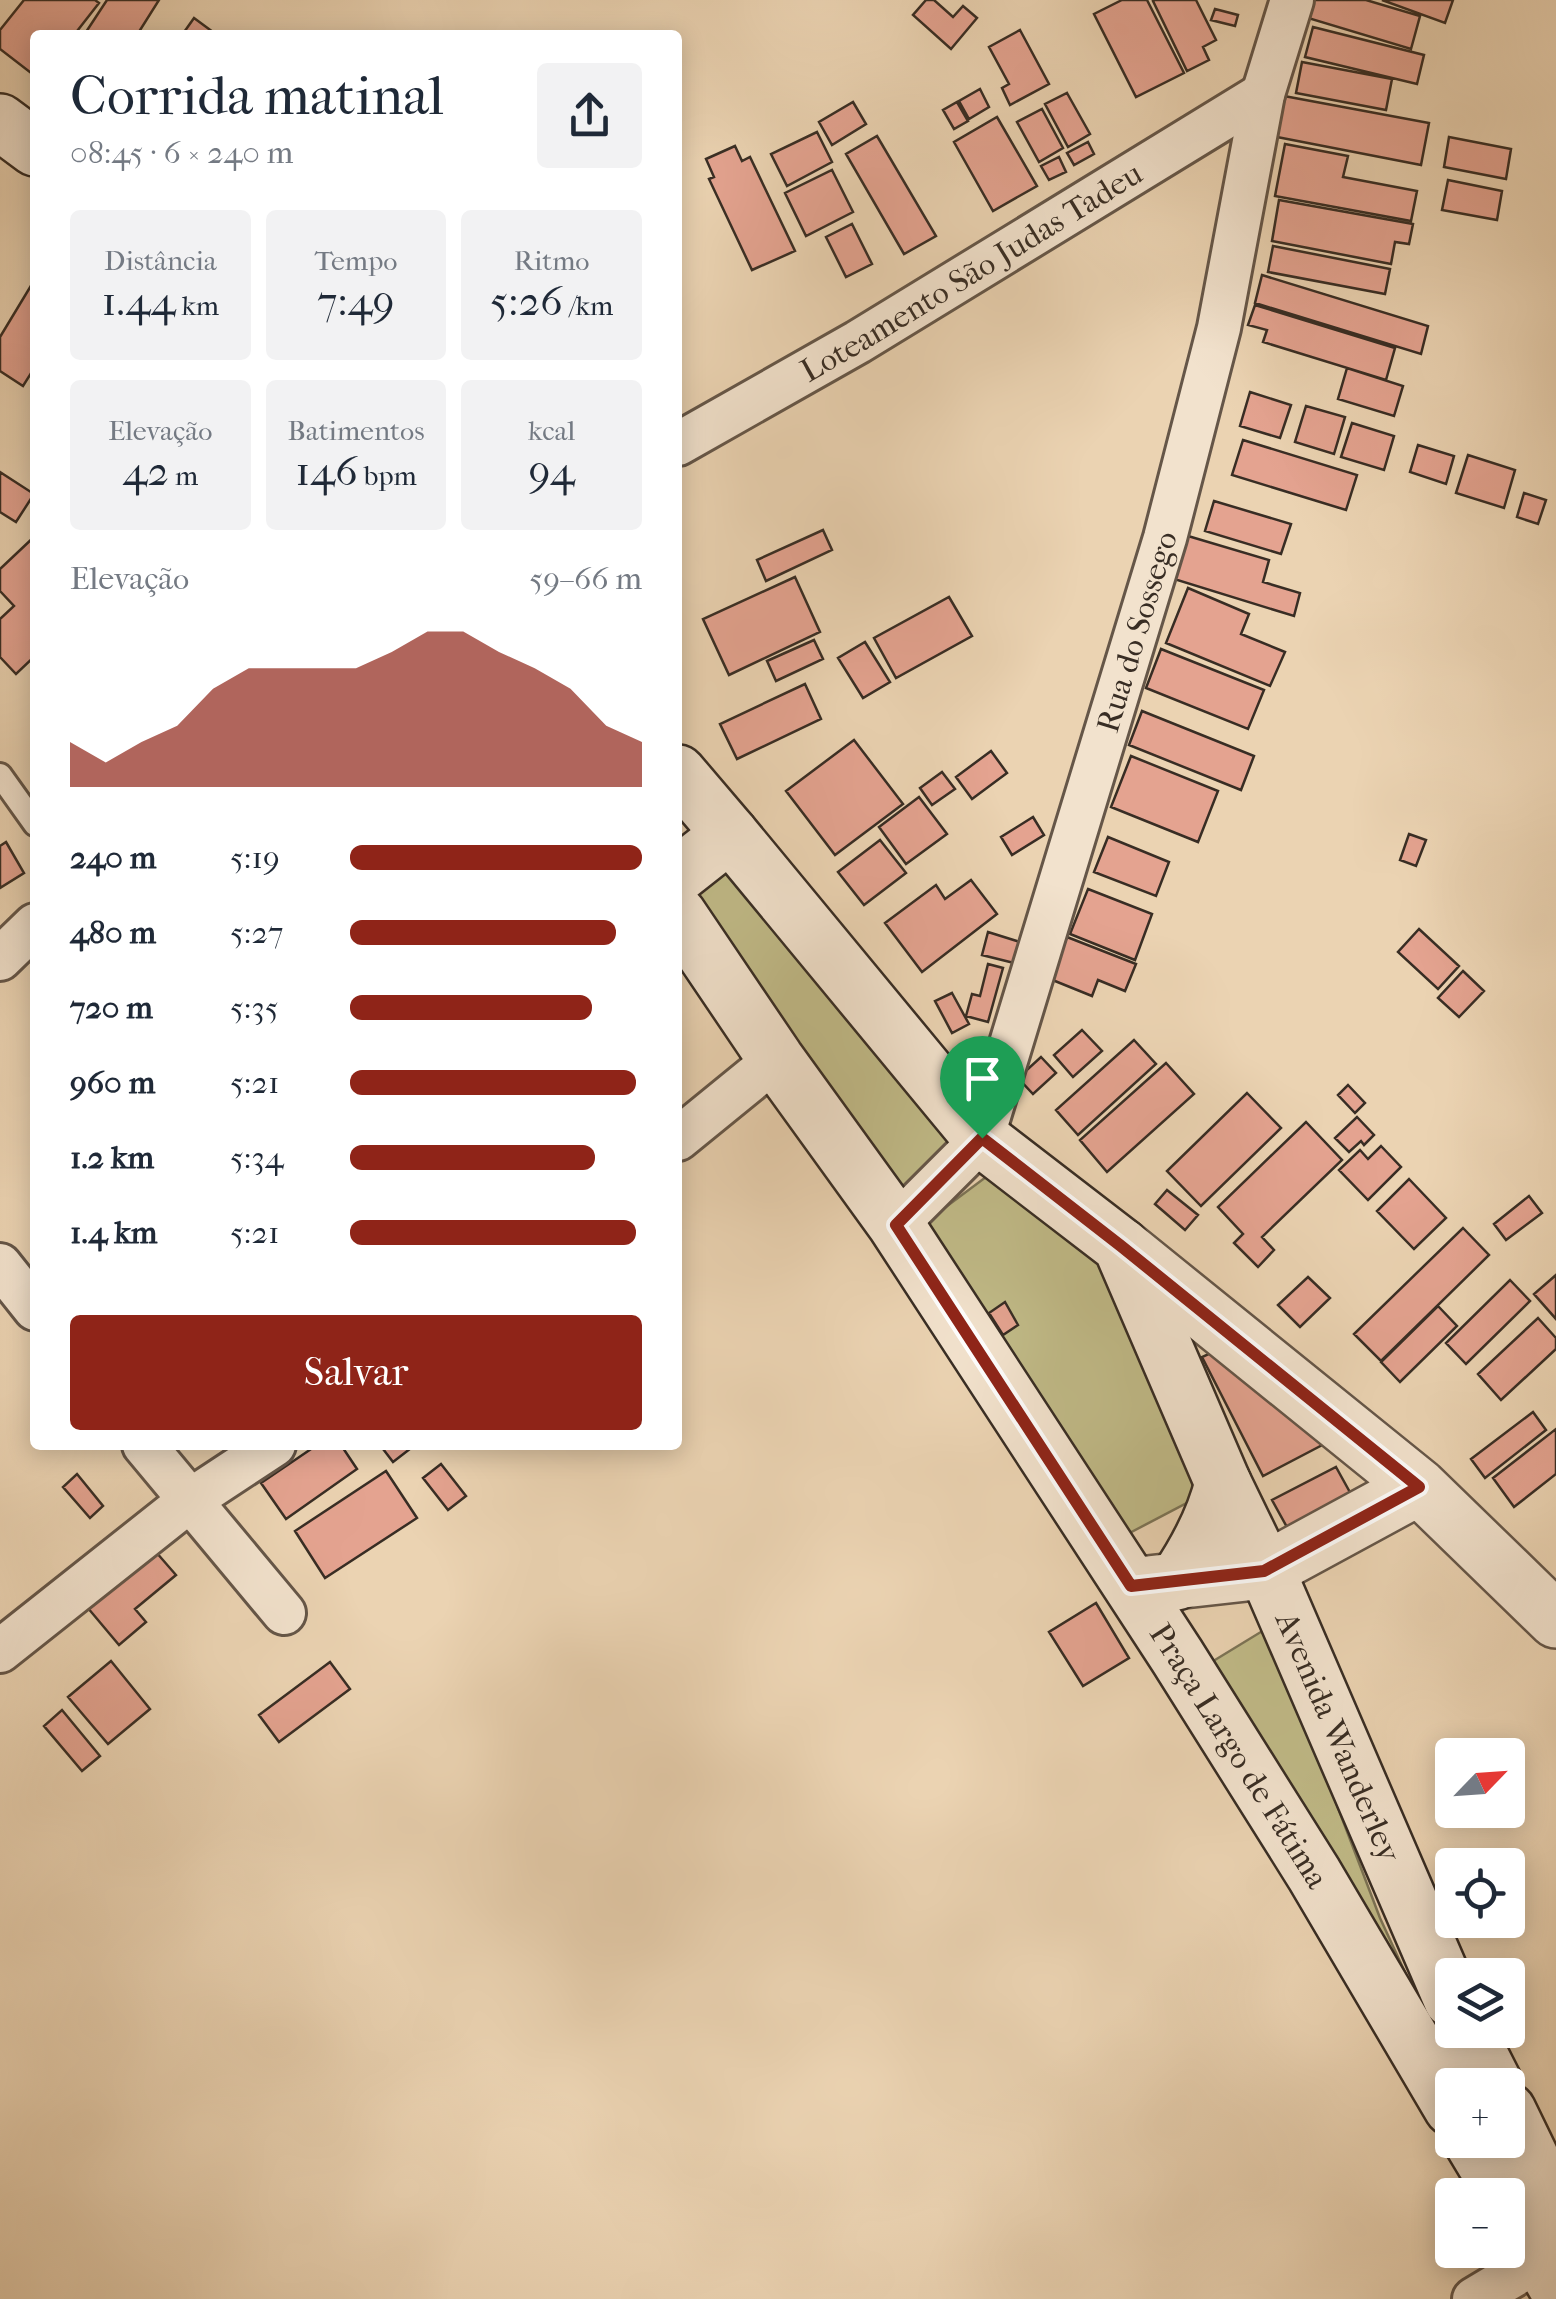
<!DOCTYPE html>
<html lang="pt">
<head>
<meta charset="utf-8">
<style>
  body { margin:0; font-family:"IM FELL French Canon",serif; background:#f2f2f3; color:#1f2937; height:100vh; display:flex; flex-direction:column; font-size:38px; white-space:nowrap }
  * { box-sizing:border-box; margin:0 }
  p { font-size:32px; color:#747a83 }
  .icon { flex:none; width:55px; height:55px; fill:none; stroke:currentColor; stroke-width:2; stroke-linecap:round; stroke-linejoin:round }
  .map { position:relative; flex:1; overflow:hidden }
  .panel { position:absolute; left:30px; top:30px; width:652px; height:1420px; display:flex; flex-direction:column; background:#fff; border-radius:10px; box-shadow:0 5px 25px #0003 }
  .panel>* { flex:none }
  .needle { width:65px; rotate:65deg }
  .tools { position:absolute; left:1435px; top:1738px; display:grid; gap:20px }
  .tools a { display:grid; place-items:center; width:90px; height:90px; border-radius:10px; background:#fff; box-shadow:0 5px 25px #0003; font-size:50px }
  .pin { position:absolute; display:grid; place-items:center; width:85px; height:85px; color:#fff; margin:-102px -42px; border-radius:50% 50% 50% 0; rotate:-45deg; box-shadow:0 0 10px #0007 }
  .pin .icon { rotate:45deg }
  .round { display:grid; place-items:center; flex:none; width:105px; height:105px; border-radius:10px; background:#f2f2f3 }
  .headline { display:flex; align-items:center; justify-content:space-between; height:170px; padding:0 40px }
  h1 { font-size:55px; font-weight:600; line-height:75px }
  .figures { display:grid; grid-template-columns:repeat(3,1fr); gap:15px; height:170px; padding:10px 40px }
  .figures div { display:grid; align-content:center; border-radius:10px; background:#f2f2f3; text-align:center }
  .figures b { font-size:42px; font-weight:600 }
  .figures small { font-size:28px; font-weight:400 }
  .figures p { font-size:28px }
  .chart { height:280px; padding:20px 40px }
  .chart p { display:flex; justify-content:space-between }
  .chart svg { width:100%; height:180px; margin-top:10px; fill:#8f2418; opacity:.7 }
  .primary-button { display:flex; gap:20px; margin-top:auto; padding:20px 40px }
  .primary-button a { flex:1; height:115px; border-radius:10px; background:#8f2418; color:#fff; font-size:40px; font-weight:600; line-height:115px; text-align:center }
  ul { padding:0 40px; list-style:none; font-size:32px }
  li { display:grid; grid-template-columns:160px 120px 1fr; align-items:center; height:75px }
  li i { height:25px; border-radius:12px; background:#8f2418 }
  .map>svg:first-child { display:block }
</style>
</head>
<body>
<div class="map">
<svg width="1556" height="2299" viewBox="0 0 1556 2299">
  <rect width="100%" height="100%" fill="#ebd3b2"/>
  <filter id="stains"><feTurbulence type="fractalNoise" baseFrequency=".002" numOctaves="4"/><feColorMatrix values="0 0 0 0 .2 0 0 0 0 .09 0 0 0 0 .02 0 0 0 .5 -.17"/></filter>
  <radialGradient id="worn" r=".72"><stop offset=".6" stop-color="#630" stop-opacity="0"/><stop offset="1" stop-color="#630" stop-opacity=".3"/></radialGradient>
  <path fill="#c0ba87" stroke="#7c7456" stroke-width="2.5" d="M723,851L965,1147L902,1211L684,906Z
    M994,1171L1117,1271L1148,1328L1198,1497L1122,1537L911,1233Z
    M1269,1627L1380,1918L1421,2007L1187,1677Z"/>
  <path fill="#e4a390" stroke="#382d24" stroke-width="2.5" d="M24,0H95L99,3L74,35H35V76L0,49V30Z
    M107,0H159L137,35H84Z
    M926,0H934L953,17L963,6L977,18L951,49L913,15Z
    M1122,0H1147L1184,73L1136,97L1094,14Z
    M1155,0H1196L1216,40L1203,47L1209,60L1187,71L1153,1Z
    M1313,0H1366L1420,16L1411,49L1308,18Z
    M1382,0H1453L1445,23Z
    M1215,9L1238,15L1235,26L1211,20Z
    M194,18L217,35H182Z
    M1313,27L1424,55L1417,84L1305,57Z
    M1020,30L1049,84L1010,105L1002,88L1009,84L989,47Z
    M1302,62L1392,79L1386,110L1296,93Z
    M980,89L989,107L969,119L959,101Z
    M1067,93L1090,134L1068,147L1045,104Z
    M1284,96L1429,123L1421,165L1277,137Z
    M853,102L866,124L832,145L819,122Z
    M957,102L968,121L954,129L943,110Z
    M1042,109L1063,148L1039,162L1017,122Z
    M997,117L1037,186L993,211L954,142Z
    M817,132L832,162L787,186L771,154Z
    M877,136L936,236L904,254L846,154Z
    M1449,137L1511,149L1506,179L1444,167Z
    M1088,142L1094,154L1074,165L1067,153Z
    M1285,144L1348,156L1343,177L1417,191L1411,221L1275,196Z
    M735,146L742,161L750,157L795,251L752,270L709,179L714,177L706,159Z
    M1059,157L1066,172L1049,180L1041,166Z
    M832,170L853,212L806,236L785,193Z
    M1448,180L1502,191L1497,220L1442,210Z
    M1279,200L1413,224L1409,244L1395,242L1391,264L1272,241Z
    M852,224L872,264L846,277L826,237Z
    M1273,246L1390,269L1385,294L1268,272Z
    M1262,275L1428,326L1421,354L1255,303Z
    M35,279V367L23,386L0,371V337Z
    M1255,305L1395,348L1386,380L1263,342L1267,330L1248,325Z
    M1347,368L1403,386L1394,416L1338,399Z
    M1250,392L1291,405L1280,438L1240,426Z
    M1306,406L1345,417L1334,454L1295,442Z
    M1352,423L1394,436L1384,470L1341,457Z
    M1243,440L1357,475L1346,510L1232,475Z
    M1418,445L1454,456L1446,484L1410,472Z
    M1468,455L1515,470L1504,508L1456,493Z
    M0,472L34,494L16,522L0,512Z
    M1524,493L1546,500L1538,524L1517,517Z
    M1214,501L1291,524L1281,554L1205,531Z
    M823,530L832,550L766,581L757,560Z
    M35,536V656L16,674L0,657V619L14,606L0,591V569Z
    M1188,536L1269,560L1263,582L1300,593L1294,616L1174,579Z
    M795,577L820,632L729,675L703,619Z
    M1188,588L1249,614L1241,634L1285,652L1270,686L1166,643Z
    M949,597L972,636L896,678L874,638Z
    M814,640L823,659L776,681L767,661Z
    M865,642L890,682L863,698L838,658Z
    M1161,649L1264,690L1248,729L1146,688Z
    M805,684L821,719L737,759L720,724Z
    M1142,711L1254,756L1241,790L1129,745Z
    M854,740L903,804L835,855L786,791Z
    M991,751L1007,773L972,799L956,777Z
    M1131,756L1218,791L1198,842L1111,807Z
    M942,772L955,789L932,805L920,788Z
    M919,797L947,834L906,864L879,827Z
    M1033,817L1044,835L1012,855L1001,837Z
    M1409,834L1426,840L1416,866L1400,860Z
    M1108,837L1169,862L1156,896L1094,872Z
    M880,840L906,873L864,905L838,872Z
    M6,842L24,873L0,888V846Z
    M971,880L997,914L922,972L885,923L936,885L945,899Z
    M1088,889L1152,914L1135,960L1070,934Z
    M1419,929L1459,966L1438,989L1398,952Z
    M988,932L1020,942L1014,963L982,955Z
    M1067,937L1136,964L1125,991L1098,980L1092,996L1050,979Z
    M988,964L1003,968L988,1022L966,1016L972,994L980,996Z
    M1463,971L1484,991L1459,1017L1438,998Z
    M952,993L969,1024L952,1033L935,1001Z
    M1082,1030L1102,1051L1073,1077L1054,1055Z
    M1134,1040L1156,1064L1078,1135L1056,1110Z
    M1041,1057L1056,1073L1033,1094L1018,1078Z
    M1166,1063L1194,1094L1107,1172L1080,1140Z
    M1348,1085L1365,1103L1355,1113L1338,1095Z
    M1247,1093L1281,1128L1201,1206L1167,1171Z
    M1357,1117L1374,1135L1364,1145L1361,1141L1349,1152L1335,1138Z
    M1306,1122L1342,1160L1262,1237L1274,1250L1258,1267L1234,1243L1243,1234L1218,1207Z
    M1381,1146L1401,1167L1368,1200L1339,1170L1360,1150L1368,1159Z
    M1409,1179L1446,1218L1414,1249L1377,1211Z
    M1167,1190L1198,1215L1185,1230L1155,1204Z
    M1529,1196L1542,1213L1506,1240L1494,1224Z
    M1463,1228L1489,1255L1381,1361L1354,1334Z
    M1556,1275V1319L1534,1294Z
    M1308,1277L1330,1298L1300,1327L1278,1305Z
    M1510,1280L1530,1301L1466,1364L1446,1343Z
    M1005,1302L1018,1325L1003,1335L989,1313Z
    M1438,1306L1457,1326L1400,1382L1381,1362Z
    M1538,1318L1556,1338V1349L1501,1400L1478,1374Z
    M1226,1346L1328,1442L1263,1476L1202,1357Z
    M1533,1412L1546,1430L1485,1478L1471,1459Z
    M1556,1429V1474L1514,1507L1493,1478Z
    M317,1445H341L357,1469L286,1519L261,1483Z
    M380,1445H415L393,1462Z
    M441,1464L466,1496L448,1510L423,1478Z
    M1336,1467L1352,1496L1288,1529L1272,1500Z
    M386,1471L417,1518L325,1578L295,1531Z
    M77,1474L103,1506L90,1518L63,1487Z
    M149,1544L176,1575L135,1609L146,1622L119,1645L82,1601Z
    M1096,1603L1129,1658L1083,1686L1049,1632Z
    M111,1661L150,1709L108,1744L68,1697Z
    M330,1662L350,1689L279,1742L259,1715Z
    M62,1710L100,1756L82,1771L44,1726Z"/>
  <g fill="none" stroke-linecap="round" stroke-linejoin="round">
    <g stroke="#655648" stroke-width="28">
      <path id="service" d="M0,775L35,824"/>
    </g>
    <g stroke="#655648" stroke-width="48">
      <g id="minor">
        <path id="s1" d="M678,444L858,342L1263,94"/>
        <path d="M0,959L35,925"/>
        <path d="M678,1139L776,1059"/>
        <path id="s2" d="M896,1225L982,1139L1165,538L1219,328L1263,94L1292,0"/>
        <path d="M0,1265L35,1309"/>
        <path d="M144,1445L284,1613"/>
        <path d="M0,1651L189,1501L274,1445"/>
        <path d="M1474,2299L1541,2259"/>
      </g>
    </g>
    <g stroke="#655648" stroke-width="60">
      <path id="tertiary" d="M1121,1246L1419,1487L1556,1620
        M1139,1585L1264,1571L1419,1487"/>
    </g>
    <g stroke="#382d24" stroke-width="60">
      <g id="secondary">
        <path d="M0,122L35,148"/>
        <path id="s3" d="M678,773L730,834L982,1139L1121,1246L1223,1483L1275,1590L1452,2000"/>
        <path d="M678,875L730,834"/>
        <path id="s4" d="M678,914L776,1059L896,1225L1177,1656L1314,1874L1452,2108"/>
        <path d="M1176,1582C1197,1551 1214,1520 1223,1483"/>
        <path d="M1467,2030L1495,2085"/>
        <path d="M1508,2111L1556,2210"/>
        <path d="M1471,2140L1504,2195"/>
        <path d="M1508,2202L1556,2286"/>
      </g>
    </g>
    <use href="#service" stroke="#f2e2cd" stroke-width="22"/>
    <use href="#minor" stroke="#f2e2cd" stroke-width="42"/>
    <use href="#tertiary" stroke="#f2e2cd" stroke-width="55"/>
    <use href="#secondary" stroke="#f2e2cd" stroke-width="55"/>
  </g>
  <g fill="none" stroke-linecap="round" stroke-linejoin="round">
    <g stroke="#fff" stroke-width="20">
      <path id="route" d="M982,1138L1121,1246L1419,1487L1264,1571L1131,1586L896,1225Z"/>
    </g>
    <use href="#route" stroke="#8f2418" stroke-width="12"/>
  </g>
  <g text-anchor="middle" stroke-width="8" stroke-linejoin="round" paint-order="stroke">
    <g font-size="32" fill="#382d24" stroke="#f2e2cd">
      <text dy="11" stroke="none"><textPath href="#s1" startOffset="340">Loteamento São Judas Tadeu</textPath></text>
      <text dy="11" stroke="none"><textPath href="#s2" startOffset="652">Rua do Sossego</textPath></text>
      <text dy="11" stroke="none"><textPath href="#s3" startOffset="1188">Avenida Wanderley</textPath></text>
      <text dy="11" stroke="none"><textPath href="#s4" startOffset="1012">Praça Largo de Fátima</textPath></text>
    </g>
  </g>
  <rect width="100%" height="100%" filter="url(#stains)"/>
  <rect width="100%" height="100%" fill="url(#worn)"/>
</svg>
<div class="tools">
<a><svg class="needle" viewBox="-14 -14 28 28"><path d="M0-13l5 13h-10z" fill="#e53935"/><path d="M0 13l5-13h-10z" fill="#747a83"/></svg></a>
<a><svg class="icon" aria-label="locate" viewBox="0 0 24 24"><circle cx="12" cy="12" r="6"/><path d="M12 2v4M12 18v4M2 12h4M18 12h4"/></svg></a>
<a><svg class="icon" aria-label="layers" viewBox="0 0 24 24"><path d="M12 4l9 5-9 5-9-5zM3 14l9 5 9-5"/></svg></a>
<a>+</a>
<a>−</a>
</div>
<div class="pin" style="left:982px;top:1138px;background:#1e9e55"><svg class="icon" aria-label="arrive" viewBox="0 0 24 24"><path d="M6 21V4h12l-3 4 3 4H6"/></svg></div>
<section class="panel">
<div class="headline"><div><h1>Corrida matinal</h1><p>08:45 · 6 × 240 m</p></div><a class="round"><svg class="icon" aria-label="share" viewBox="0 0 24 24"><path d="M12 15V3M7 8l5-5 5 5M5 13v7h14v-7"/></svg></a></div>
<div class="figures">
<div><p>Distância</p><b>1.44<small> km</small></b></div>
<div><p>Tempo</p><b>7:49</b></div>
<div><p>Ritmo</p><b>5:26<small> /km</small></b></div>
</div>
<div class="figures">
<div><p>Elevação</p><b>42<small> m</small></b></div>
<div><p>Batimentos</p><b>146<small> bpm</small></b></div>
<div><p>kcal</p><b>94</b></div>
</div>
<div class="chart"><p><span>Elevação</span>59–66 m</p>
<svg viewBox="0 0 160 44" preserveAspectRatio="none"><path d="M0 44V33L10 38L20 33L30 29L40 20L50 15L60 15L70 15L80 15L90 11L100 6L110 6L120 11L130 15L140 20L150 29L160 33V44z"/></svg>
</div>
<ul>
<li><b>240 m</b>5:19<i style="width:100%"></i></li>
<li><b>480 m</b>5:27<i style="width:91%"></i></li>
<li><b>720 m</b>5:35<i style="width:83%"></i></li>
<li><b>960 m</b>5:21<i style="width:98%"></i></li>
<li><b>1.2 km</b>5:34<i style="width:84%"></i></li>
<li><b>1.4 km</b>5:21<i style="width:98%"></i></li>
</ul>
<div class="primary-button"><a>Salvar</a></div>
</section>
</div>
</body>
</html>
